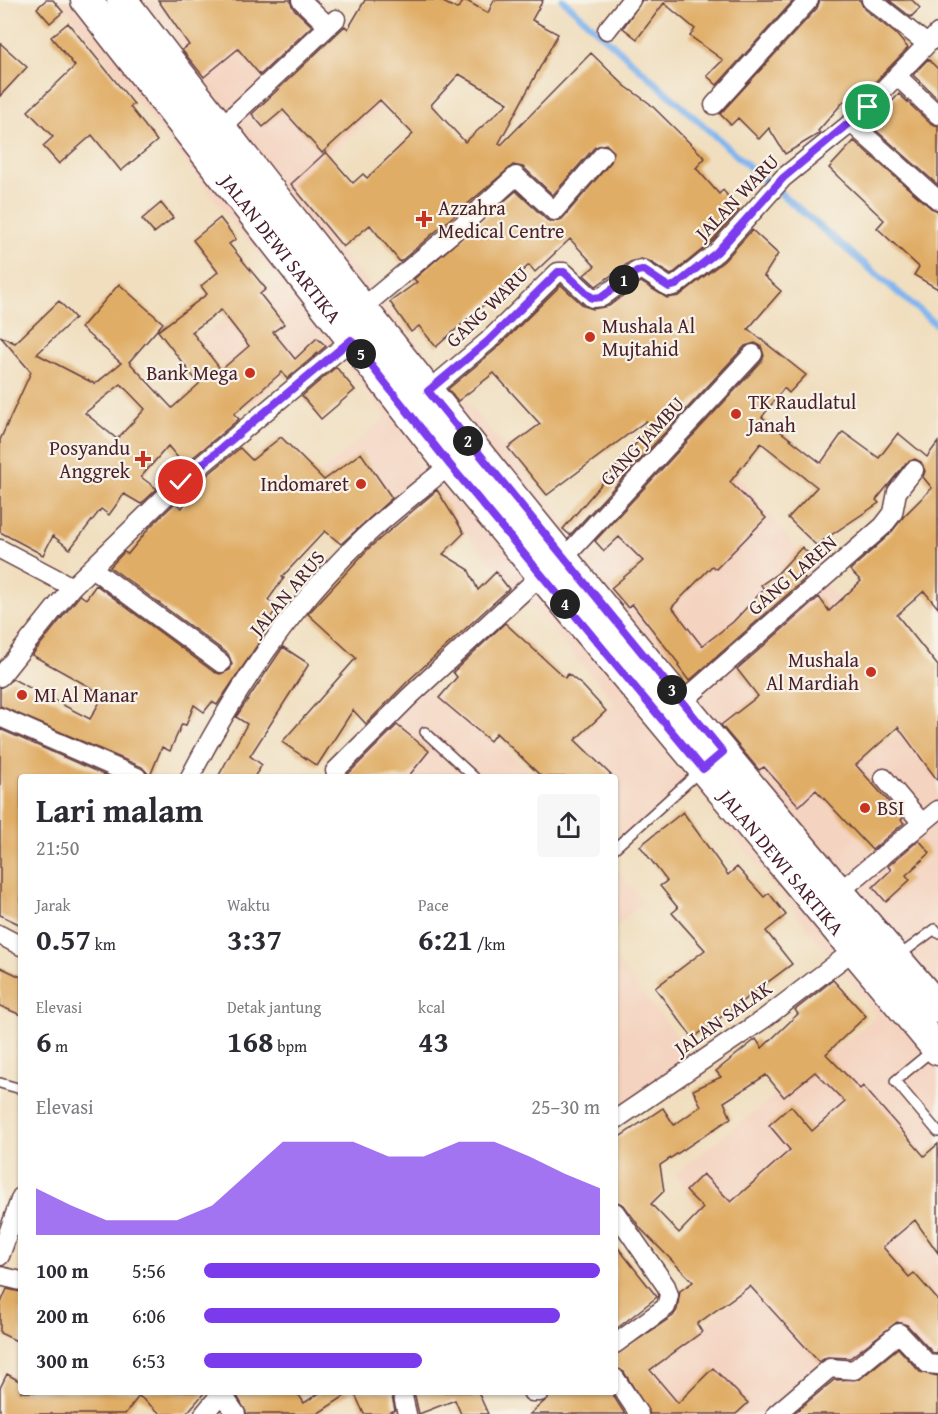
<!DOCTYPE html>
<html lang="id">
<head>
<meta charset="utf-8">
<style>
  body { margin:0; font-family:"Gentium Book Plus",serif; background:#f7f7f7; color:#2b2b33; height:100vh; display:flex; flex-direction:column; font-size:22px; white-space:nowrap }
  * { box-sizing:border-box; margin:0 }
  p { font-size:20px; color:#7c7c81 }
  .icon { flex:none; width:33px; height:33px; fill:none; stroke:currentColor; stroke-width:2; stroke-linecap:round; stroke-linejoin:round }
  .map { position:relative; flex:1; overflow:hidden }
  .sheet { position:absolute; left:18px; top:774px; width:600px; height:621px; display:flex; flex-direction:column; background:#fff; border-radius:6px; box-shadow:0 2px 4px #0004 }
  .sheet>* { flex:none }
  .pin { position:absolute; display:grid; place-items:center; width:51px; height:51px; color:#fff; margin:-26px; border:3px solid #fff; border-radius:50%; box-shadow:0 2px 6px #0007 }
  .km { position:absolute; width:30px; height:30px; margin:-15px; border-radius:50%; background:#222; color:#fff; font-size:16px; line-height:30px; text-align:center }
  .round { display:grid; place-items:center; flex:none; width:63px; height:63px; border-radius:6px; background:#f7f7f7 }
  .overview { display:flex; align-items:center; justify-content:space-between; height:102px; padding:0 18px }
  h1 { font-size:33px; font-weight:800; line-height:45px }
  .figures { display:grid; grid-template-columns:repeat(3,1fr); gap:9px; height:102px; padding:6px 18px }
  .figures div { display:grid; align-content:center }
  .figures b { font-size:30px; font-weight:800 }
  .figures small { font-size:16px; font-weight:400 }
  .figures p { font-size:16px }
  .chart { height:168px; padding:12px 18px }
  .chart p { display:flex; justify-content:space-between }
  .chart svg { width:100%; height:108px; margin-top:6px; fill:#7c3aed; opacity:.7 }
  ul { padding:0 18px; list-style:none; font-size:20px }
  li { display:grid; grid-template-columns:96px 72px 1fr; align-items:center; height:45px }
  li i { height:15px; border-radius:8px; background:#7c3aed }
  .map>svg:first-child { display:block }
</style>
</head>
<body>
<div class="map">
<svg width="938" height="1414" viewBox="0 0 938 1414">
  <rect width="100%" height="100%" fill="#f7f3e8"/>
  <filter id="ink" filterUnits="userSpaceOnUse"><feTurbulence type="fractalNoise" baseFrequency=".0167" numOctaves="2"/><feDisplacementMap in="SourceGraphic" scale="12" xChannelSelector="R" yChannelSelector="G"/><feConvolveMatrix kernelMatrix="1 2 1 2 8 2 1 2 1" color-interpolation-filters="sRGB"/></filter>
  <filter id="wash" filterUnits="userSpaceOnUse"><feTurbulence type="fractalNoise" baseFrequency=".008" numOctaves="4" result="noise"/><feDisplacementMap in="SourceGraphic" scale="24" xChannelSelector="R" yChannelSelector="G"/><feGaussianBlur stdDeviation="1.35" result="paint"/><feColorMatrix in="noise" values="0 0 0 0 0 0 0 0 0 0 0 0 0 0 0 0 0 1.4 0 .05"/><feComposite in="paint" operator="in"/></filter>
  <g filter="url(#wash)">
    <rect width="100%" height="100%" fill="#f0debe"/>
    <path fill="#f4d3c0" d="M59,0H318L341,16L398,93L291,191L595,556L720,454L855,619L786,679L866,758L938,700V807L927,817L938,829V1414H641L625,1393L748,1288L674,1174L877,1016L692,783L615,852V777H541L615,702L417,478L345,542L297,495L386,416L322,336L251,405L200,338L276,278Z
      M424,682L538,777H368L352,762Z
      M615,868L644,901L615,928Z
      M615,959L693,1056L615,1108Z"/>
    <g fill="none" stroke-linecap="round" stroke-linejoin="round">
      <path stroke="#80b5ee" stroke-width="7" d="M563,0L761,177L938,326"/>
    </g>
    <g id="blocks">
      <path fill="#e0ad66" fill-rule="evenodd" d="M46,0H53L63,12L50,23L37,8Z
        M158,0H290L293,8L312,26L260,75L238,49L204,77L182,50L189,45Z
        M365,0H439L457,9L465,0L488,13L494,0H543L532,20L558,34L499,143L501,145L591,53L625,86L649,103L705,158L696,168L719,194L723,190L739,210L709,244L671,275L649,261L641,259L630,262L596,286L584,275L595,266L570,239L535,272L529,265L436,347L419,326L411,332L390,302L417,282L414,279L516,191L547,220L552,222L562,219L611,162L614,152L606,144L595,147L553,195L523,167L513,165L400,262L370,225L343,247L291,184L326,152L353,183L363,174L367,178L413,134L380,100L322,153L283,110L263,127L252,114L345,26L348,29ZM459,74L508,103L465,142L431,105Z
        M642,0H794L717,85L707,76L723,60L690,36L695,29L664,3L637,39L623,28Z
        M820,0H860L864,9L896,34L908,48L851,107L844,101L818,131L820,133L785,154L769,128L759,139L738,118L731,125L720,114L817,8Z
        M889,0H912L920,8L911,17Z
        M68,23L134,104L130,107L157,141L121,171L92,135L59,164L43,146L53,137L28,111L75,66L51,37Z
        M0,43L27,67L0,96Z
        M928,59L938,69V99L913,75Z
        M899,94L930,123L938,126V185L870,125Z
        M854,141L931,208L938,211V289L914,275L919,267L877,228L884,220L829,168Z
        M161,203L173,218L154,233L142,219Z
        M220,218L236,239L229,244L266,289L260,294L284,324L273,332L295,359L317,338L326,346L287,379L282,372L234,414L239,419L184,465L168,446L141,477L157,489L141,504L124,494L109,515L101,509L70,549L53,536L43,555L0,532V440L31,372L0,336L15,343L59,301L75,318L37,354L95,384L121,363L81,328L119,284L163,323L129,362L172,408L199,384L158,331L207,294L201,286L218,272L193,240ZM221,310L249,346L221,370L192,332ZM121,384L145,409L117,439L85,413Z
        M752,230L778,254L764,276L781,291L748,329L806,375L789,393L784,388L762,417L821,463L843,432L879,458L898,433L927,457L938,442V608L924,591L897,615L938,666V781L898,727L856,765L903,818L901,820L904,823L872,850L816,790L799,806L764,767L759,770L721,725L758,696L737,669L819,597L829,611L861,581L850,570L890,534L904,516L932,488L923,477L925,471L921,462L915,459L906,463L876,500L879,503L816,545L788,518L817,487L761,443L730,482L766,518L716,569L712,566L672,607L702,646L733,622L764,589L761,585L778,573L802,547L816,561L802,575L805,579L689,681L678,666L679,664L632,604L628,608L611,588L643,561L619,537L604,551L595,541L761,362L764,356L761,346L755,343L745,346L570,535L563,529L651,426L646,421L547,495L508,448L540,424L502,382L494,373L458,401L448,389L496,349L561,285L584,306L593,309L609,306L641,282L667,298L679,296L724,261Z
        M336,367L355,390L321,419L302,396Z
        M281,437L324,480L361,453L392,498L341,544L325,531L282,577L284,578L268,600L278,607L260,632L264,635L217,705L212,702L204,712L194,705L186,725L182,724L170,751L162,747L150,776L142,767L0,706V688L13,679L90,719L104,695L32,655L80,595L86,599L96,585L214,672L220,674L230,670L232,664L228,654L110,567L124,552L128,554L150,527L175,503L182,508L199,482L240,448L252,460Z
        M437,490L464,533L443,554L468,569L478,590L496,572L509,589L409,680L366,724L353,710L317,766L282,742L356,658L308,614L368,549Z
        M505,623L565,678L568,674L583,686L606,711L575,740L613,777H542L496,733L490,741L439,698L457,677L453,672Z
        M283,647L309,664L250,756L262,765L254,777H218L247,724L236,717Z
        M397,725L429,751L408,777H345Z
        M0,729L109,777H21V925L0,915Z
        M683,812L728,875L737,867L764,897L769,893L786,915L766,931L792,964L693,1038L655,988L705,950L672,913L678,908L660,886L667,881L640,846Z
        M919,840L930,853L906,875L910,880L886,902L873,887L891,870L888,866Z
        M0,967L21,977V1015L0,1006Z
        M833,980L866,1016L826,1054L860,1089L863,1086L924,1156L938,1144V1253L915,1220L883,1247L909,1277L914,1273L938,1300V1354L933,1353L907,1325L897,1322L850,1358L827,1357L819,1362L750,1286L697,1324L702,1332L650,1370L678,1403L713,1368L748,1403L736,1414H650L624,1372L615,1367V1355L673,1316L677,1310L680,1291L693,1282L641,1229L624,1205L615,1201V1140L663,1108L674,1125L701,1106L693,1090L721,1077L716,1071L756,1039L762,1048L798,1014L795,1010ZM815,1072L845,1102L812,1131L791,1106L769,1125L790,1150L731,1202L703,1174L686,1191L703,1208L679,1233L651,1204L664,1191L660,1165L731,1118L724,1102L766,1075L784,1097Z
        M615,1244L657,1297L615,1330Z
        M7,1289L21,1292V1343L0,1333V1305Z
        M898,1348L920,1372L938,1376V1414H793L834,1380L860,1379Z
        M7,1374L21,1382V1392H205L186,1414H161L139,1396L125,1414H0V1388Z
        M235,1392H297L304,1403L321,1392H351L317,1414H247Z
        M354,1392H391L395,1410L386,1414H364Z
        M414,1392H478L488,1414H461L455,1400L419,1414Z
        M555,1392H611L625,1414H530Z"/>
    </g>
  </g>
  <g filter="url(#ink)">
    <use href="#blocks" fill-opacity="0" stroke="#633c41" stroke-width="1.5"/>
    <g fill="none" stroke-linecap="round" stroke-linejoin="round">
      <g stroke="#633c41" stroke-width="12">
        <path id="service" d="M425,732L474,777
          M615,848L700,771
          M900,955L935,929L938,933
          M934,1049L895,1081L938,1132
          M0,1083L21,1089"/>
      </g>
      <g stroke="#633c41" stroke-width="21">
        <path id="minor" d="M301,0L327,25
          M871,0L927,44
          M607,30L631,0
          M898,77L938,115
          M714,105L809,0
          M851,123L938,200
          M220,128L336,19
          M362,308L468,220L516,176L554,211L603,155
          M428,391L488,341L558,272H564L592,298L602,297L637,271L643,270L669,287L676,285L717,252L783,178L851,123L938,33
          M0,549L72,587
          M564,558L753,354
          M93,569L221,663
          M0,677L72,587L174,488L351,340
          M682,702L883,526L893,513L897,492L914,470
          M0,717L137,777
          M335,771L409,697L541,575
          M190,777C234,692 290,608 360,541C388,514 420,490 450,465
          M884,778L922,823
          M840,891L938,810
          M0,935L21,946
          M615,1120L765,1018L854,950
          M615,1212L666,1286L669,1295L666,1307L615,1344
          M0,1256L21,1197
          M0,1276L21,1281
          M615,1378L639,1414
          M221,1392L236,1414
          M402,1392L407,1414
          M532,1392H540
          M204,1414L222,1392
          M776,1414L830,1368L854,1370L899,1333L928,1364L938,1365"/>
      </g>
      <g stroke="#633c41" stroke-width="33">
        <g id="primary">
          <path id="s1" d="M86,0L450,465L938,1050"/>
          <path d="M122,0C385,343 656,680 938,1008"/>
        </g>
      </g>
      <use href="#service" stroke="#fff" stroke-width="9"/>
      <use href="#minor" stroke="#fff" stroke-width="18"/>
      <use href="#primary" stroke="#fff" stroke-width="30"/>
    </g>
  </g>
  <g fill="none" stroke-linecap="round" stroke-linejoin="round" filter="url(#ink)">
    <g stroke="#fff" stroke-width="12">
      <path id="route" d="M181,482L351,340L450,465L703,769L723,752L428,391L488,341L558,272H564L592,298L602,297L637,271L643,270L669,287L676,285L717,252L783,178L868,107"/>
    </g>
    <use href="#route" stroke="#7c3aed" stroke-width="8"/>
  </g>
  <g fill="#c8321e" stroke="#f7f3e8" stroke-width="2">
    <path d="M421 210h6v6h6v6h-6v6h-6v-6h-6v-6h6z"/>
    <circle cx="590" cy="337" r="6"/>
    <circle cx="250" cy="373" r="6"/>
    <circle cx="736" cy="414" r="6"/>
    <path d="M140 450h6v6h6v6h-6v6h-6v-6h-6v-6h6z"/>
    <circle cx="361" cy="484" r="6"/>
    <circle cx="871" cy="672" r="6"/>
    <circle cx="22" cy="695" r="6"/>
    <circle cx="865" cy="808" r="6"/>
  </g>
  <g text-anchor="middle" stroke-width="4.5" stroke-linejoin="round" paint-order="stroke">
    <g font-size="20" fill="#4a1f2b" stroke="#f7f3e8">
      <text transform="translate(737 197) rotate(-46)" y="7">JALAN WARU</text>
      <text dy="7" stroke="none"><textPath href="#s1" startOffset="316">JALAN DEWI SARTIKA</textPath></text>
      <text transform="translate(487 307) rotate(-44)" y="7">GANG WARU</text>
      <text transform="translate(642 441) rotate(-47)" y="7">GANG JAMBU</text>
      <text transform="translate(792 575) rotate(-41)" y="7">GANG LAREN</text>
      <text transform="translate(287 593) rotate(-50)" y="7">JALAN ARUS</text>
      <text dy="7" stroke="none"><textPath href="#s1" startOffset="1108">JALAN DEWI SARTIKA</textPath></text>
      <text transform="translate(723 1018) rotate(-35)" y="7">JALAN SALAK</text>
    </g>
    <g font-size="20" fill="#4a1f2b" stroke="#f7f3e8" text-anchor="start">
      <text x="438" y="215">Azzahra<tspan x="438" dy="23">Medical Centre</tspan></text>
      <text x="602" y="333">Mushala Al<tspan x="602" dy="23">Mujtahid</tspan></text>
      <text x="238" y="380" text-anchor="end">Bank Mega</text>
      <text x="748" y="409">TK Raudlatul<tspan x="748" dy="23">Janah</tspan></text>
      <text x="130" y="455" text-anchor="end">Posyandu<tspan x="130" dy="23">Anggrek</tspan></text>
      <text x="349" y="491" text-anchor="end">Indomaret</text>
      <text x="859" y="667" text-anchor="end">Mushala<tspan x="859" dy="23">Al Mardiah</tspan></text>
      <text x="34" y="702">MI Al Manar</text>
      <text x="877" y="815">BSI</text>
    </g>
  </g>
</svg>
<div class="pin" style="left:868px;top:107px;background:#1e9e55"><svg class="icon" aria-label="arrive" viewBox="0 0 24 24"><path d="M6 21V4h12l-3 4 3 4H6"/></svg></div>
<div class="pin" style="left:181px;top:482px;background:#d93025"><svg class="icon" aria-label="check" viewBox="0 0 24 24"><path d="M5 12l5 5 9-10"/></svg></div>
<b class="km" style="left:624px;top:280px">1</b>
<b class="km" style="left:468px;top:441px">2</b>
<b class="km" style="left:672px;top:690px">3</b>
<b class="km" style="left:565px;top:604px">4</b>
<b class="km" style="left:361px;top:354px">5</b>
<section class="sheet">
<div class="overview"><div><h1>Lari malam</h1><p>21:50</p></div><a class="round"><svg class="icon" aria-label="share" viewBox="0 0 24 24"><path d="M12 15V3M7 8l5-5 5 5M5 13v7h14v-7"/></svg></a></div>
<div class="figures">
<div><p>Jarak</p><b>0.57<small> km</small></b></div>
<div><p>Waktu</p><b>3:37</b></div>
<div><p>Pace</p><b>6:21<small> /km</small></b></div>
</div>
<div class="figures">
<div><p>Elevasi</p><b>6<small> m</small></b></div>
<div><p>Detak jantung</p><b>168<small> bpm</small></b></div>
<div><p>kcal</p><b>43</b></div>
</div>
<div class="chart"><p><span>Elevasi</span>25–30 m</p>
<svg viewBox="0 0 160 44" preserveAspectRatio="none"><path d="M0 44V25L10 32L20 38L30 38L40 38L50 32L60 19L70 6L80 6L90 6L100 12L110 12L120 6L130 6L140 12L150 19L160 25V44z"/></svg>
</div>
<ul>
<li><b>100 m</b>5:56<i style="width:100%"></i></li>
<li><b>200 m</b>6:06<i style="width:90%"></i></li>
<li><b>300 m</b>6:53<i style="width:55%"></i></li>
</ul>
</section>
</div>
</body>
</html>
